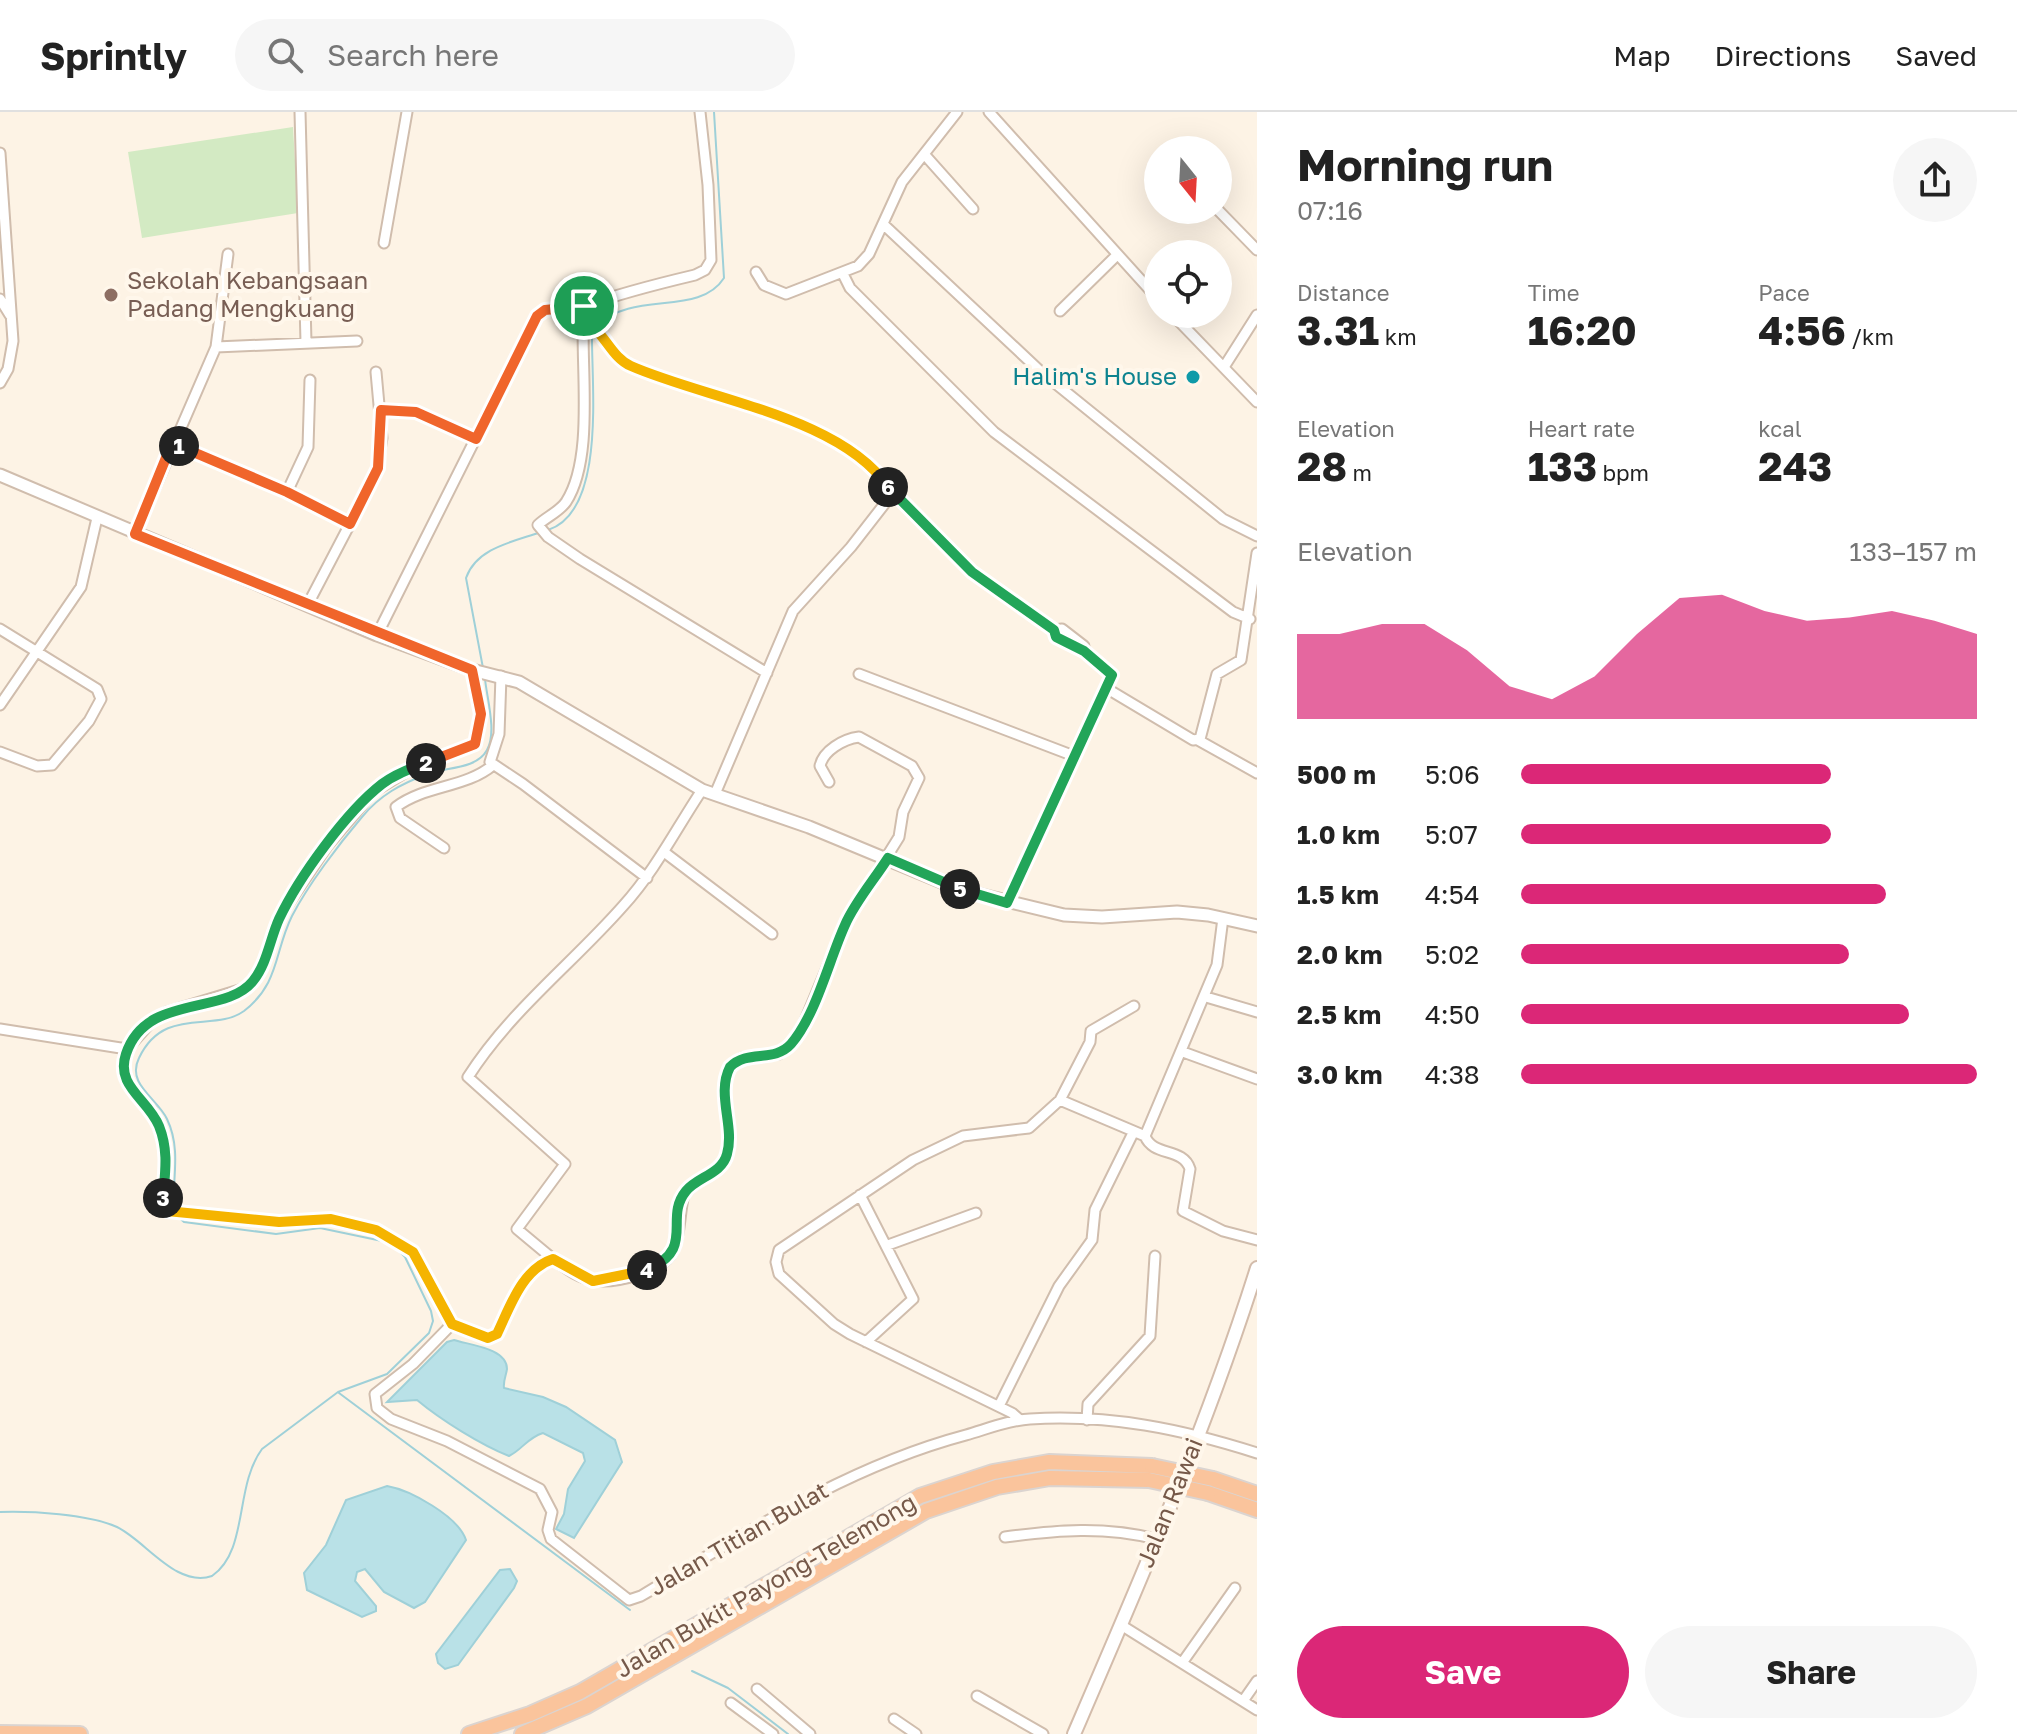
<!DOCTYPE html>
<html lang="en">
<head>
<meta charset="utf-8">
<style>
  body { margin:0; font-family:"Golos Text",sans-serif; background:#f6f6f6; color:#222; height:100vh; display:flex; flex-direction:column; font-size:30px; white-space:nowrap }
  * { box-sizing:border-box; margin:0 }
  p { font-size:26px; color:#767676 }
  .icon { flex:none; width:44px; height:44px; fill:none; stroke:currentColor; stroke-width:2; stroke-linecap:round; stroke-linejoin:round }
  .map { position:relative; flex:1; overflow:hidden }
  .side { display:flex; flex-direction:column; background:#fff; width:760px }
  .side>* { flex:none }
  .needle { width:52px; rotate:162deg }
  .tools { position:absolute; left:1144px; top:24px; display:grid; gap:16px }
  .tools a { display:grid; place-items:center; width:88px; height:88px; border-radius:50%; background:#fff; box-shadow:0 8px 32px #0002; font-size:40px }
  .pin { position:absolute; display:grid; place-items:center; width:68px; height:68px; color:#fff; margin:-34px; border:4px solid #fff; border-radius:50%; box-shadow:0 2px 8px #0007 }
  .km { position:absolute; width:40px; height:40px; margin:-20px; border-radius:50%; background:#222; color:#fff; font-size:22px; line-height:40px; text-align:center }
  .round { display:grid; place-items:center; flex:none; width:84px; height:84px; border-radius:42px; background:#f6f6f6 }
  .summary { display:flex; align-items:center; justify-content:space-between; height:136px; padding:0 40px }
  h1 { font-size:44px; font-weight:700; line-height:60px }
  .stats { display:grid; grid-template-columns:repeat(3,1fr); gap:12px; height:136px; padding:8px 40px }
  .stats div { display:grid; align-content:center }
  .stats b { font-size:40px; font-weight:700 }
  .stats small { font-size:22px; font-weight:400 }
  .stats p { font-size:22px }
  .chart { height:224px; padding:16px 40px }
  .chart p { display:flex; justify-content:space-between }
  .chart svg { width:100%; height:144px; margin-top:8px; fill:#db2777; opacity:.7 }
  .button { display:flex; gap:16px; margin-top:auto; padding:16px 40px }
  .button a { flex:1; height:92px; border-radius:48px; background:#db2777; color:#fff; font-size:32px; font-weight:700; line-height:92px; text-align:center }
  .button a+a { background:#f6f6f6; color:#222 }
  ul { padding:0 40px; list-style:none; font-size:26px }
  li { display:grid; grid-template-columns:128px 96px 1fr; align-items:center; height:60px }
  li i { height:20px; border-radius:10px; background:#db2777 }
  header { display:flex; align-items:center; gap:48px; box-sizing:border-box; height:112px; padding:0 40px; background:#fff; border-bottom:2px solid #e0e0e0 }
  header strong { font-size:38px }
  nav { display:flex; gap:44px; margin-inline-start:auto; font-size:28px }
  .search { width:560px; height:72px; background:#f6f6f6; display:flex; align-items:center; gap:20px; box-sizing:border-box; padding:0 28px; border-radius:44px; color:#767676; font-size:30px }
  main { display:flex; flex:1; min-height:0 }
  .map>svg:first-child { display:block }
</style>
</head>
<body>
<header>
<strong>Sprintly</strong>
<div class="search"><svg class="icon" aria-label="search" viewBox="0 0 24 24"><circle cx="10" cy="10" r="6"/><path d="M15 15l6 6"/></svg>Search here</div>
<nav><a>Map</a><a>Directions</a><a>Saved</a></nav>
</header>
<main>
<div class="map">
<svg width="1257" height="1622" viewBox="0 0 1257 1622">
  <rect width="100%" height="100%" fill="#fdf3e5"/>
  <path fill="#d3eac3" d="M293,15L298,101L142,126L128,40Z"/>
  <path fill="#b9e1e7" stroke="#9fd0d8" stroke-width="2" d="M454,1228C469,1233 507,1236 507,1257C506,1264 503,1269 504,1276L543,1285L566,1295L615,1328L622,1350L574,1426L556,1417L564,1402L568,1377L585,1349L583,1341L543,1321C527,1326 523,1337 509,1344C481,1333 441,1308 417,1288L387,1290L447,1230Z
    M387,1374C410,1378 458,1404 466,1428L425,1490L414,1496L384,1480L365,1457L357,1460L355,1469L376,1494V1499L362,1505L307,1478L304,1461L326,1433L346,1388Z
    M510,1457L517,1469L514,1476L458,1553L445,1557L438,1551L436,1542L500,1458Z"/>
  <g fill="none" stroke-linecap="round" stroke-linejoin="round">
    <path stroke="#9fd0d8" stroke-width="2" d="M598,213C634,178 699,205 724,166L714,0
      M548,418C607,399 591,270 592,221
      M483,556L466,466C476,437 511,430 538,421
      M173,1097C173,1066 181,1036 167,1007C157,986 126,972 139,946C164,893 214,921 244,899C280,871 274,840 292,804C308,773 339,732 362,705C380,683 401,672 427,662C445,655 476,658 487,638C497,620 487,587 485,567
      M339,1281L630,1498
      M0,1400C31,1399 88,1402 117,1415C146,1429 176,1476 212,1464C249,1438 234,1375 262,1337L338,1280L387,1262L429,1221L433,1209L431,1199L405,1145L393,1133L382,1129L320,1116L276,1122L184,1110L176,1103
      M692,1559L728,1576L788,1622"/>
    <g stroke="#d0bdad" stroke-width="13">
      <path id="minor" d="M300,0L306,230
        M989,0L1158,187
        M0,41L13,229L8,257L0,271
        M924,42L973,97
        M1218,98L1257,138
        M883,112L1040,259L1223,407L1257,424
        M384,131L407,0
        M756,160L764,173L786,182L858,154L869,142L902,70L957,0
        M843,162L850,176L994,320L1233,500L1250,507
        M0,187L10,203
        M584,194C579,247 596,344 566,390C559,400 546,405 538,413L548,425L580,447L767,561
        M1060,199L1116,144
        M1172,202L1257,290
        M582,208C604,217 610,245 631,254C699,284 858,309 891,381
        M216,235L357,229
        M1224,255L1257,203
        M381,298L416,300L476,327
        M172,331L287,380L350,412
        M287,380L308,335L310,268
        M135,422L216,235L228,142
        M307,494L376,362L382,326L376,260
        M0,517L97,577L101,587L89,609L52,653L37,654L0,640
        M1054,518L1062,517L1084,534V539
        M377,523L537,204C550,192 569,199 585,194C621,181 657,172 695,163L705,158L711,148L708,73L700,0
        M472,558L481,602L475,632L416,654L373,680L327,734L294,783L280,805L260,859L246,876L167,900L151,910L127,937L123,956L126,969L152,999L165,1033L166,1099L279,1110L331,1107L376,1118L413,1140L452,1212L488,1226L497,1222C510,1195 522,1156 553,1147C565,1155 577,1166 592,1168C614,1172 662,1161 673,1139C681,1123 679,1100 684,1083C695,1067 719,1063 726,1044C737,1017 716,983 730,955L742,946L779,942L792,931L804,911L846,810L899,725L903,700L919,666L912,654L859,625C843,627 823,639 820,654L829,670
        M859,562L1074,644
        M501,564L499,622L490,650L523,672L647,766
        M1106,576L1193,628L1200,627L1217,562L1241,548L1257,441
        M0,593L81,475L97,406
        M1198,628L1257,661
        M715,682L793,499L851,435L893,381L972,460L1054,518L1056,525L1084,539L1112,563L1007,791
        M444,736L400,706L396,695C425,673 466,676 493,653
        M664,740L772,822
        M1206,885L1257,900
        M0,917L127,937
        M1183,940L1257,967
        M1060,988L1090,930L1091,919L1134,894
        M1145,1024L1217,853L1223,806
        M860,1083L913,1187L866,1230
        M888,1133L976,1101
        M553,1147L517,1117L565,1052L468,965C510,899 572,852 623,794C655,759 676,717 702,678
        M452,1212L413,1252L375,1282L377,1296L391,1307L447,1329L540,1377L552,1400L548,1418L551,1427L629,1488L641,1484C746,1421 846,1355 966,1323C987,1317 1009,1308 1030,1307C1109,1302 1182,1317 1257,1341
        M999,1294L1059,1174L1092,1128L1095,1098L1133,1021
        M1020,1308L1012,1301L850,1222L834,1212L779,1162L776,1150L779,1138L913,1048L963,1024L1029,1016L1060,988L1145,1024C1153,1045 1183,1035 1190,1057L1183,1099L1223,1119L1257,1128
        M1087,1308L1088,1292L1150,1224L1155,1144
        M1005,1425C1058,1418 1104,1414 1156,1427
        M1121,1513L1257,1598
        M1182,1551L1235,1476
        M757,1577L810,1622
        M977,1584L1043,1622
        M1243,1589L1257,1569
        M731,1591L773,1622
        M894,1607L916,1622"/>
    </g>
    <g stroke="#d0bdad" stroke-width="15">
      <path id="tertiary" d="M0,363L377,523L472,558L519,570L702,678L809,715L961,778L1064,803L1102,805L1177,800L1208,803L1257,814"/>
    </g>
    <g stroke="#d3bcab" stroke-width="16">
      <path id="secondary" d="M1074,1622C1140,1469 1207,1315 1257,1156"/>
    </g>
    <g stroke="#dbd4d0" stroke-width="18">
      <path id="trunk" d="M1213,1367L1257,1382
        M1208,1381L1257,1398
        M0,1621L80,1622
        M469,1622L530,1602L580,1580L920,1384L993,1360L1049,1350L1152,1354
        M522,1622L587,1594L926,1399L997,1375L1050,1366L1149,1368"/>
    </g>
    <use href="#minor" stroke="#fff" stroke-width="9"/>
    <use href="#tertiary" stroke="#fff" stroke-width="11"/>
    <use href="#secondary" stroke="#fff" stroke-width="12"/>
    <use href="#trunk" stroke="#fac49c" stroke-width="14"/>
    <g stroke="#dbd4d0" stroke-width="18" stroke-linecap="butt">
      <path id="trunk-bridge" d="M1152,1354L1213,1367
        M1149,1368L1208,1381"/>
    </g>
    <use href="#trunk-bridge" stroke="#fac49c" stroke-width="14"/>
  </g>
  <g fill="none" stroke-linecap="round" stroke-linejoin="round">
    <g stroke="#fff" stroke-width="16">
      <path id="split-1" d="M179,334L287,380L350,412L378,356L381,298L416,300L476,327L537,204L545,198L584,194"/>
    </g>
    <g stroke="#fff" stroke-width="16">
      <path id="split-2" d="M179,334L172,331L135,422L472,558L481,602L475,632L426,651"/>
    </g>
    <g stroke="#fff" stroke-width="16">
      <path id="split-3" d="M163,1086C165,1061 169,1039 159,1014C148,987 115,974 126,942C146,881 225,904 253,869C267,852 270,827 279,807C299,765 346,700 382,672C394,663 411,656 426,651"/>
    </g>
    <g stroke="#fff" stroke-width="16">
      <path id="split-4" d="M163,1086L167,1099L279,1110L331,1107L376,1118L413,1140L452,1212L488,1226L497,1222C510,1195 522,1157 553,1147L593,1169L647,1158"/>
    </g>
    <g stroke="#fff" stroke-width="16">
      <path id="split-5" d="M647,1158C697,1136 663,1107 686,1079C697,1065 722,1062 727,1042C735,1014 716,982 730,955C748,937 774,951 791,932C816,903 829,848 845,813C855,790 874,768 888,746L960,777"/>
    </g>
    <g stroke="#fff" stroke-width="16">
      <path id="split-6" d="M888,375L972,460L1054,518L1056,525L1084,539L1112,563L1007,791L960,777"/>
    </g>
    <g stroke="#fff" stroke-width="16">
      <path id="split-7" d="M584,194L582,208C604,217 610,245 631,254C706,287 841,305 888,375"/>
    </g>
    <use href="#split-1" stroke="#f0652b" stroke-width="10"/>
    <use href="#split-2" stroke="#f0652b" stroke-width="10"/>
    <use href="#split-3" stroke="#22a559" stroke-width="10"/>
    <use href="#split-4" stroke="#f5b400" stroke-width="10"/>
    <use href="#split-5" stroke="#22a559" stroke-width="10"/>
    <use href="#split-6" stroke="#22a559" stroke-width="10"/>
    <use href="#split-7" stroke="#f5b400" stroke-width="10"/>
  </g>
  <circle fill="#8d6e63" stroke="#fff7eb" stroke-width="3" cx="111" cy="183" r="8"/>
  <circle fill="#0f9aa8" stroke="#fff7eb" stroke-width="3" cx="1193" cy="265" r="8"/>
  <g text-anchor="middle" stroke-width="8" stroke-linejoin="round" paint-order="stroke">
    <g font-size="24" fill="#785e54" stroke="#fff7eb" text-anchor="start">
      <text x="127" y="177">Sekolah Kebangsaan<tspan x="127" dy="28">Padang Mengkuang</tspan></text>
    </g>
    <g font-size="24" fill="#0d838f" stroke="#fff7eb" text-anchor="end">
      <text x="1177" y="273">Halim's House</text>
    </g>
    <g font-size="24" fill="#765949" stroke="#fff7eb">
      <text transform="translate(1170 1391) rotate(-68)" y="8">Jalan Rawai</text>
      <text transform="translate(739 1427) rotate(-30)" y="8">Jalan Titian Bulat</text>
      <text transform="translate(766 1474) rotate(-30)" y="8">Jalan Bukit Payong-Telemong</text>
    </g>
  </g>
</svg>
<div class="tools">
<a><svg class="needle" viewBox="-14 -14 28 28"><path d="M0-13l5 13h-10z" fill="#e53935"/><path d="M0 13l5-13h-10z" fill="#767676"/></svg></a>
<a><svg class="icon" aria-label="locate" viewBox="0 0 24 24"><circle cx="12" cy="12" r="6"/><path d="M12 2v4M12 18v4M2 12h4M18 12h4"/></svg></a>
</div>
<div class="pin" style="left:584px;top:194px;background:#1e9e55"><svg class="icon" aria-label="arrive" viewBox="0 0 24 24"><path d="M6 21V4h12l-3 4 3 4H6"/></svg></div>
<b class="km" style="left:179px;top:334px">1</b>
<b class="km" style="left:426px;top:651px">2</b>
<b class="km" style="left:163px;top:1086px">3</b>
<b class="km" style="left:647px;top:1158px">4</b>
<b class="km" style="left:960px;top:777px">5</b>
<b class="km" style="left:888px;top:375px">6</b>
</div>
<section class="side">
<div class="summary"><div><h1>Morning run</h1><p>07:16</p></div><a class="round"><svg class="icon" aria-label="share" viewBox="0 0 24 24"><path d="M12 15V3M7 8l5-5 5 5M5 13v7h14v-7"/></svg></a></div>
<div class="stats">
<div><p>Distance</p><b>3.31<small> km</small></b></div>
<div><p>Time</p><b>16:20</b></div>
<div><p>Pace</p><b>4:56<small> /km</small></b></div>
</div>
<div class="stats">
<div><p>Elevation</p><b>28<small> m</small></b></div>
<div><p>Heart rate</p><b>133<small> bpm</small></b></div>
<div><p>kcal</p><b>243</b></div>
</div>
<div class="chart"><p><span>Elevation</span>133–157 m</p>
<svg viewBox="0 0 160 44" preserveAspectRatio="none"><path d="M0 44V18L10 18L20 15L30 15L40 23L50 34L60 38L70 31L80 18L90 7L100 6L110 11L120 14L130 13L140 11L150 14L160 18V44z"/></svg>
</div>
<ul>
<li><b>500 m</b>5:06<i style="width:68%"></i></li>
<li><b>1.0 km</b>5:07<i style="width:68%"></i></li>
<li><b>1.5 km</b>4:54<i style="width:80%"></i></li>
<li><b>2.0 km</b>5:02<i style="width:72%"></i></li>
<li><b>2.5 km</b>4:50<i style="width:85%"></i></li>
<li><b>3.0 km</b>4:38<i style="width:100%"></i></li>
</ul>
<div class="button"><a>Save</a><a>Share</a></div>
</section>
</main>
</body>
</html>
